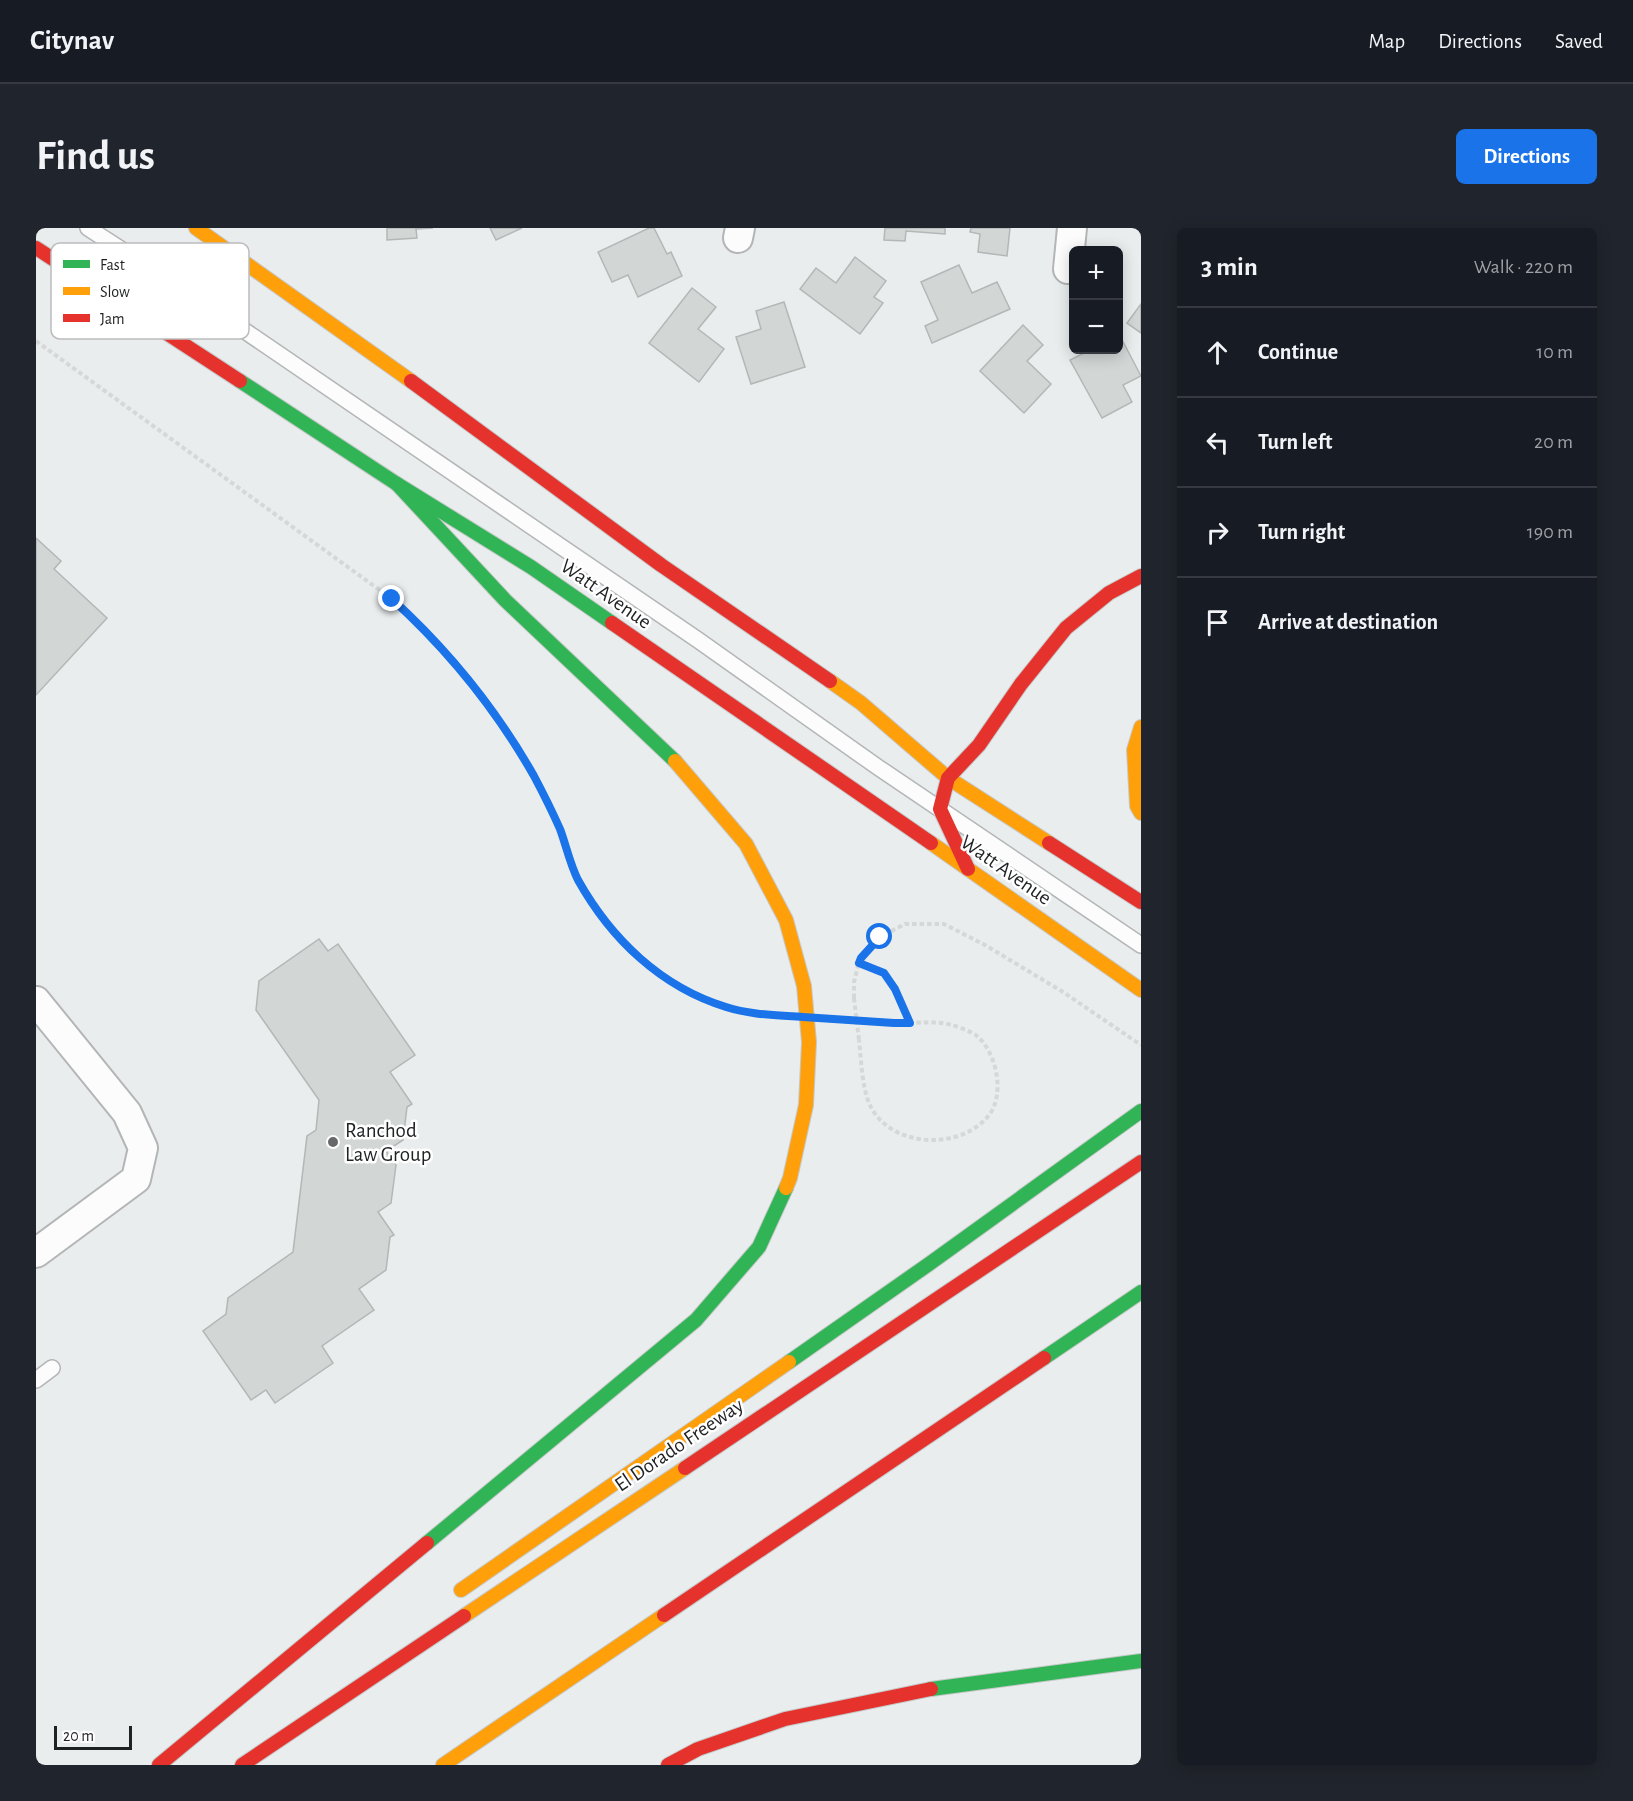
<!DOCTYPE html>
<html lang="en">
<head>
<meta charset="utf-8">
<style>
  :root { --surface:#171b24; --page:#20242c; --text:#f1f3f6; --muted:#9ea1a6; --line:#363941; --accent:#1a73e8 }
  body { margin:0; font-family:"Alegreya Sans",sans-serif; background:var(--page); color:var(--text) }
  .controls { position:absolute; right:18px; top:18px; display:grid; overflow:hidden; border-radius:9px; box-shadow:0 3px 15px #0003 }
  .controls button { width:54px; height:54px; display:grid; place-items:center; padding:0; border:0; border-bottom:2px solid var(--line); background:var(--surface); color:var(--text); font:30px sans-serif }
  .scale { position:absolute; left:18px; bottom:15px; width:78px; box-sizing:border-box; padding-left:6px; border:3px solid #1f2122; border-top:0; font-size:16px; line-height:21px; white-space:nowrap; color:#1f2122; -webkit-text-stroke:4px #fff; paint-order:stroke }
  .stop { position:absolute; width:18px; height:18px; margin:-14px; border:4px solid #1a73e8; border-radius:50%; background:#fff }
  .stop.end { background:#1a73e8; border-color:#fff; box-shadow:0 2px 6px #0008 }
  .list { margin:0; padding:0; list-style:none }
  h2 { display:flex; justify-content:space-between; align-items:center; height:78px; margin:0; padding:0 24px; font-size:26px }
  h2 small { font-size:20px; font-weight:400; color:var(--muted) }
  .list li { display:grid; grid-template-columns:39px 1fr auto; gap:18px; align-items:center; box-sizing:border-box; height:90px; padding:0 24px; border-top:2px solid var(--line) }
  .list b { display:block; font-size:22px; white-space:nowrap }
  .list em { font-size:20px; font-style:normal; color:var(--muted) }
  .icon { flex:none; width:33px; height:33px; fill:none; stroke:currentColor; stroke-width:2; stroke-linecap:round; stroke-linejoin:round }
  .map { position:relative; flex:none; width:1105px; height:1537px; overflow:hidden; border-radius:9px }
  header { display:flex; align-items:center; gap:36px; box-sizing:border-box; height:84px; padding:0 30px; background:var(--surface); border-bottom:2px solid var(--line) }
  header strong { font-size:28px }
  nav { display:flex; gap:33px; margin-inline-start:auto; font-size:21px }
  .intro { display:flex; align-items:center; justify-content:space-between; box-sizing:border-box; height:144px; padding:0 36px }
  h1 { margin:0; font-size:42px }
  .button { padding:15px 27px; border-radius:9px; background:var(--accent); color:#fff; font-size:21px; font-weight:700 }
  main { display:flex; gap:36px; padding:0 36px }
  aside { flex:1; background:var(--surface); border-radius:9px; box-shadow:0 3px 15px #0003 }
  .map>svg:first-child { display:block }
  .building { fill:#d2d6d5; stroke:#b3b7b6; stroke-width:1.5 }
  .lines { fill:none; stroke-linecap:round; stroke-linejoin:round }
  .lane-casing { stroke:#b3b5b6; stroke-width:18 }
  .street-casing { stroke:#b3b5b6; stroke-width:32 }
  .fast-casing { stroke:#c6c8c8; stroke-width:16 }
  .slow-casing { stroke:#c6c8c8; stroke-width:16 }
  .jam-casing { stroke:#c6c8c8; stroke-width:16 }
  .path { stroke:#d6d7d7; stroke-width:4; stroke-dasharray:4.5 3; stroke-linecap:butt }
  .lane { stroke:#fcfcfc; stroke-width:15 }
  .street { stroke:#fcfcfc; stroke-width:28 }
  .fast { stroke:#30b455; stroke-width:14 }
  .slow { stroke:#ff9f0a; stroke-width:14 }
  .jam { stroke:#e5322d; stroke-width:14 }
  .slow-bridge-casing { stroke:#c6c8c8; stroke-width:16; stroke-linecap:butt }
  .path-bridge { stroke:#d6d7d7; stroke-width:4; stroke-dasharray:4.5 3; stroke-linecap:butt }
  .slow-bridge { stroke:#ff9f0a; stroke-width:14 }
  .route { stroke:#1a73e8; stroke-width:8 }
  .poi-dot { fill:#666869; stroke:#fff; stroke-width:2 }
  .labels { text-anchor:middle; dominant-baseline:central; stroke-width:5; stroke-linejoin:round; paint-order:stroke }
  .street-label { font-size:21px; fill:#1f2122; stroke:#fff }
  .poi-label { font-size:21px; fill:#1f2122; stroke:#fff; text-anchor:start }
  .key { fill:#fff; stroke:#bcbcbd; stroke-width:1.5 }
  .key-label { font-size:16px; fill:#1f2122 }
</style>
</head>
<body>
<header>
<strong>Citynav</strong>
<nav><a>Map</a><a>Directions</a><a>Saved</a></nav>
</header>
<div class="intro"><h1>Find us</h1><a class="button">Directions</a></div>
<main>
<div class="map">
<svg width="1105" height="1537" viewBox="0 0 1105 1537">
  <rect width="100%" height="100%" fill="#e9eded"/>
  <g class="building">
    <polygon points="351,0 397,0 380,1 381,10 351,12"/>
    <polygon points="454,0 486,0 460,12"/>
    <polygon points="613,0 618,0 631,26 635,24 646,48 602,69 592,47 576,54 562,24"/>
    <polygon points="849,0 909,0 909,6 870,3 869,13 848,12"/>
    <polygon points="935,0 974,0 971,28 942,24 944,6 934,4"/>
    <polygon points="819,29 850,53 838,69 847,75 824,106 764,61 780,40 800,55"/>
    <polygon points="923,37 936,65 961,54 974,81 896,115 889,98 902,92 885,54"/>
    <polygon points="656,60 680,79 662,101 688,121 663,154 613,115"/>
    <polygon points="748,74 769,139 715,156 700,109 725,101 720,83"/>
    <polygon points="1105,76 1105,105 1091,95"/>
    <polygon points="987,97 1007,117 991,133 1015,156 988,185 944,143"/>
    <polygon points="1083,106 1105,148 1087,157 1096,174 1066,190 1034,132 1054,122 1082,122"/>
    <polygon points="0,310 25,333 18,341 71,390 0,467"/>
    <polygon points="283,711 292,723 302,716 379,827 354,844 376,876 371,879 367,912 350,923 360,937 355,975 342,984 358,1007 354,1009 350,1042 323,1061 338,1082 286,1118 297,1135 239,1175 230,1162 215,1172 167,1103 190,1086 192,1070 257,1024 271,908 280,902 283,872 220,782 223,753"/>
  </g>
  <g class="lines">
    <g class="lane-casing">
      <g id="lane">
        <polyline points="52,0 165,73 662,412 843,540 1105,717"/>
        <polyline points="0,1152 16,1140"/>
      </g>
    </g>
    <g class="street-casing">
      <g id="street">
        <polyline points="702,10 704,0"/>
        <polyline points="1032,41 1036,0"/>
        <polyline points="0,773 91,885 107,920 100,951 0,1025"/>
      </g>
    </g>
    <g class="fast-casing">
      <g id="fast">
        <polyline points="204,153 361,256 495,339 576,395"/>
        <polyline points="361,256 469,372 639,533"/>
        <polyline points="1008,1130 1105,1064"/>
        <polyline points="753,1134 893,1036 1105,883"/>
        <polyline points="391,1315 660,1092 723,1019 750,960"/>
        <polyline points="895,1461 1105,1433"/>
      </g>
    </g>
    <g class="slow-casing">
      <g id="slow">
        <polyline points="160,0 375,153"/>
        <polyline points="794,453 825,475 912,550 1013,615"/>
        <polyline points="1105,499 1098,522 1101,578 1105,585"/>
        <polyline points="639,533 710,616 750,692 768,758"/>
        <polyline points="895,615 1105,762"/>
        <polyline points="750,960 754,950 770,877 773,814"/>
        <polyline points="425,1362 753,1134"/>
        <polyline points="428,1388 649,1240"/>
        <polyline points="407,1537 628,1387"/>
      </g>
    </g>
    <g class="jam-casing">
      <g id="jam">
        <polyline points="0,20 204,153"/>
        <polyline points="375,153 625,337 794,453"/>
        <polyline points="576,395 895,615"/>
        <polyline points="1013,615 1105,674"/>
        <polyline points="932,641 904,581 912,550 943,517 985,456 1030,400 1073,365 1105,348"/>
        <polyline points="649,1240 1105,934"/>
        <polyline points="628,1387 1008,1130"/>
        <polyline points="123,1537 391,1315"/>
        <polyline points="206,1537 428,1388"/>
        <polyline points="632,1537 662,1521 749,1491 895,1461"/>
      </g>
    </g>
    <g class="path">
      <polyline points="0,113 356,371 389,402 430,447 471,502 498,549 523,600 542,651 587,715 610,736 640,757 688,778 711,785 743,787"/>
      <polyline points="823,735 848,745 859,761 874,795"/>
      <polyline points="818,770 818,754 824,730 844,709 869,696 908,696 949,717 1027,764 1105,817"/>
      <path d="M798,791C818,792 837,795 857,795C876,796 897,792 916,797C923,799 936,804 941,808C961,825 969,867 953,887C924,924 852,920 833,875C826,858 825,830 823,812"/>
    </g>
    <use href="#lane" class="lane"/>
    <use href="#street" class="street"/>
    <use href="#fast" class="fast"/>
    <use href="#slow" class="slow"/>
    <use href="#jam" class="jam"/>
    <g class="slow-bridge-casing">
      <polyline id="slow-bridge" points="768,758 773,814"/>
    </g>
    <polyline class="path-bridge" points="818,770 823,812"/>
    <use href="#slow-bridge" class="slow-bridge"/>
  </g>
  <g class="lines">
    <path class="route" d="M356,371C413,423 460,481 498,548C507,565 516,583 524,601C530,617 534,636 542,652C575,711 625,759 690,779C715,787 741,787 767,789C797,791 827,793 858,795H874L859,761L848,745L823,735L825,730L844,709"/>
  </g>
  <circle class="poi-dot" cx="297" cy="914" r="6"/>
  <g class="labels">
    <g class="street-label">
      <text transform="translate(570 366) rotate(35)">Watt Avenue</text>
      <text transform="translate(970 642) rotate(35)">Watt Avenue</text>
      <text transform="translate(643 1217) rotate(-34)">El Dorado Freeway</text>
    </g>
    <g class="poi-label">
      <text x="309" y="902">Ranchod<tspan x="309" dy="24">Law Group</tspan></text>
    </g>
  </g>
  <rect x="15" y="15" width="198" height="96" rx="9" class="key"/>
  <rect x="27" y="32" width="27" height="8" fill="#30b455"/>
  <rect x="27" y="59" width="27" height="8" fill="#ff9f0a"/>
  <rect x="27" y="86" width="27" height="8" fill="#e5322d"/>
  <g class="key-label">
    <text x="64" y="42">Fast</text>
    <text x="64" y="69">Slow</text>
    <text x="64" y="96">Jam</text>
  </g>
</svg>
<div class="controls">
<button>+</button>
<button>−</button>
</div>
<div class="scale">20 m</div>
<div class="stop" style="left:844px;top:709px"></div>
<div class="stop end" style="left:356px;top:371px"></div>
</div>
<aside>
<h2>3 min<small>Walk · 220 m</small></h2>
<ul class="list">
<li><svg class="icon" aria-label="ahead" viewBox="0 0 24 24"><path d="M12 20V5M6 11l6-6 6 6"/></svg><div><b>Continue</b></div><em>10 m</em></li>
<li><svg class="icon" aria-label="left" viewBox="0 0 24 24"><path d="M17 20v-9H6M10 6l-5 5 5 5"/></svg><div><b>Turn left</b></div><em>20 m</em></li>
<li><svg class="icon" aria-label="right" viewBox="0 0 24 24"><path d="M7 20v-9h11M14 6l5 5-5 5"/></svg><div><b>Turn right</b></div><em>190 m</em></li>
<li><svg class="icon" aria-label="arrive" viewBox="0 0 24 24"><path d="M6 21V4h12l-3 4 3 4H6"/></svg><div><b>Arrive at destination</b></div></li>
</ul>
</aside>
</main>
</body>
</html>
